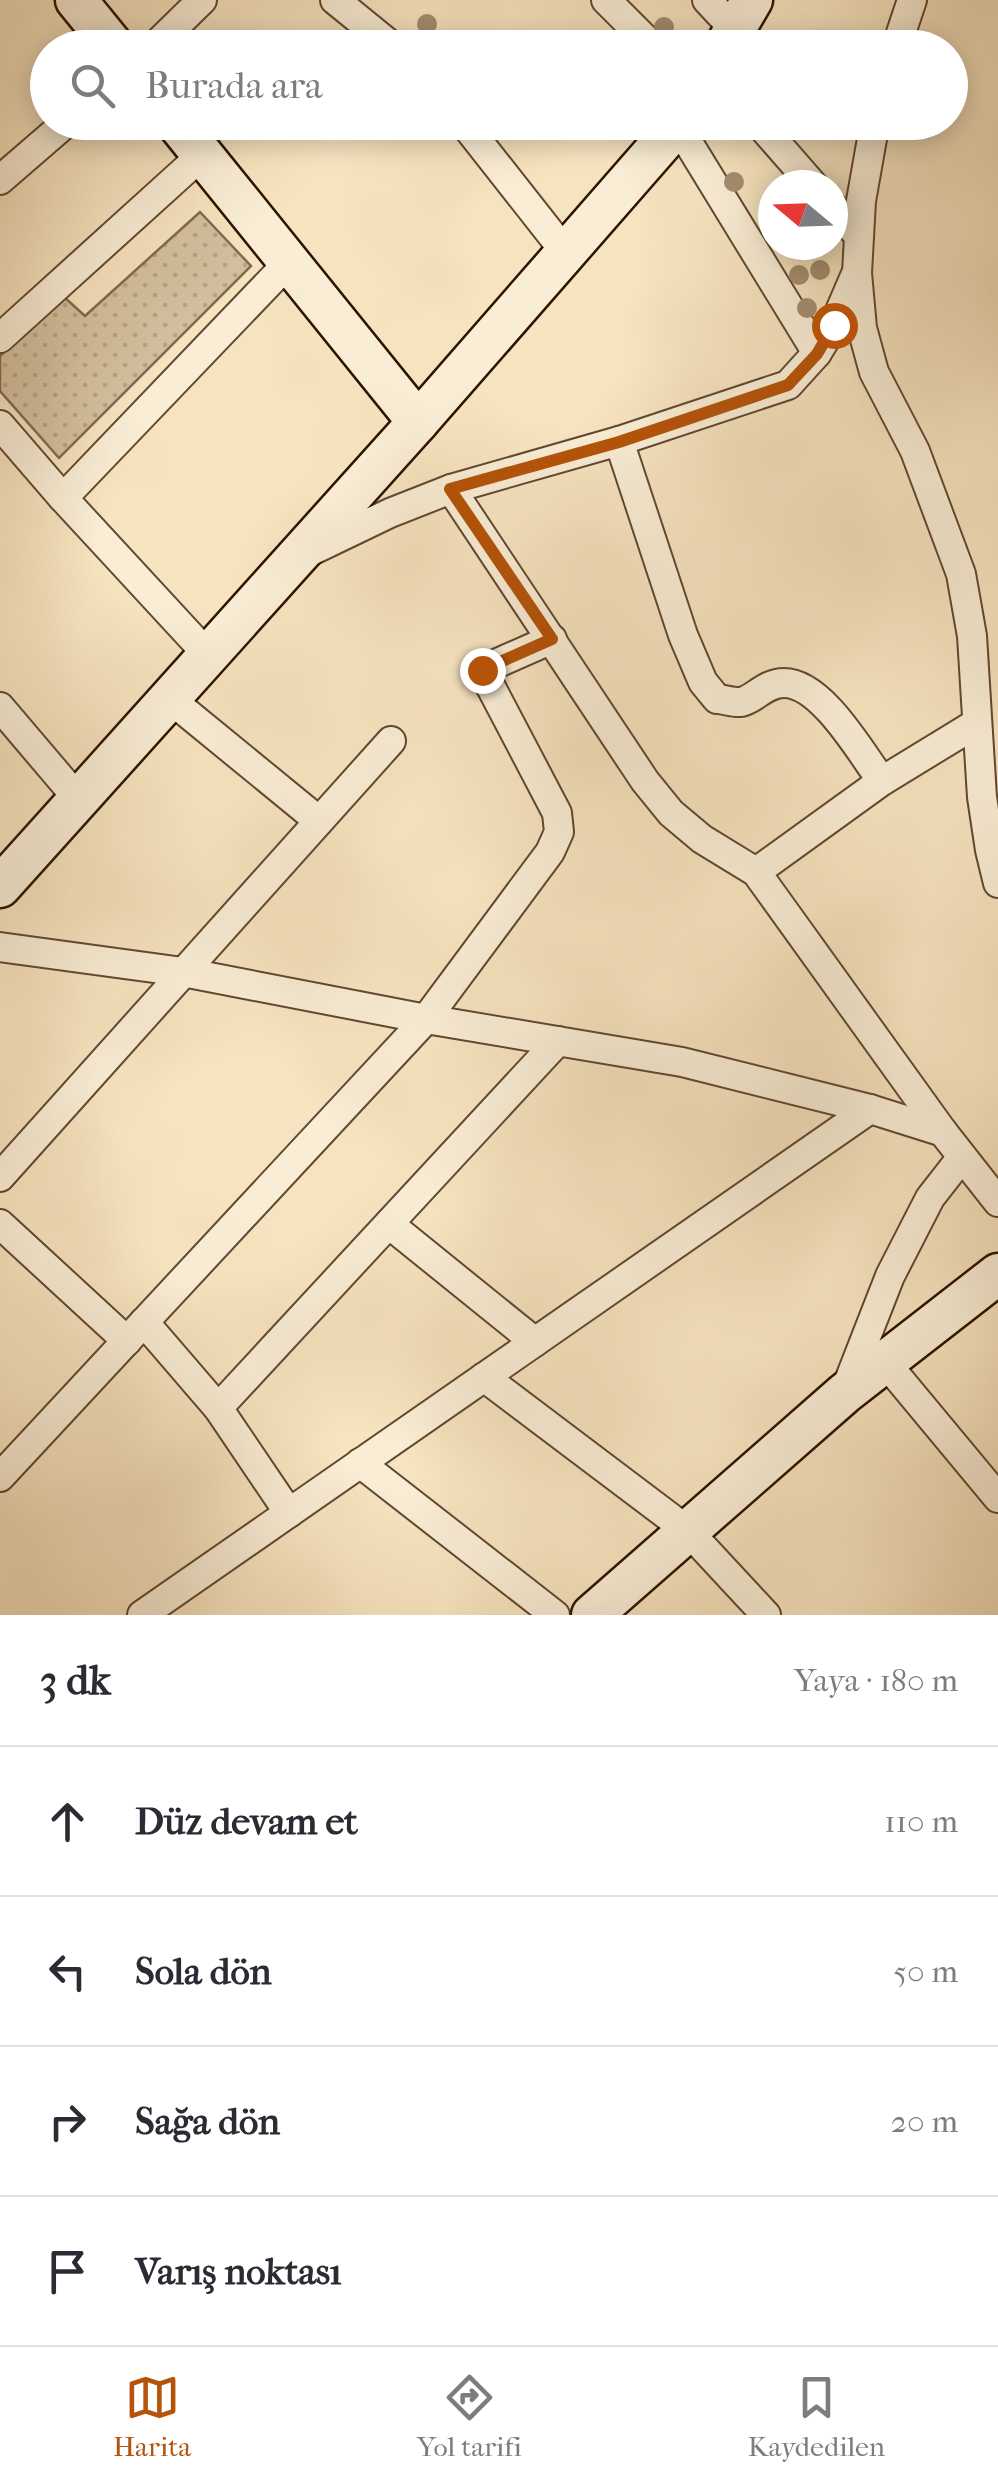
<!DOCTYPE html>
<html lang="tr">
<head>
<meta charset="utf-8">
<style>
  :root { --surface:#fff; --page:#f7f7f7; --text:#2b2b33; --muted:#7c7c81; --line:#e1e1e2; --accent:#b45309 }
  body { margin:0; font-family:"IM FELL French Canon",serif; background:var(--page); color:var(--text) }
  .compass { position:absolute; left:758px; top:170px; width:90px; height:90px; border-radius:50%; background:var(--surface); box-shadow:0 5px 25px #0003; rotate:289deg }
  .stop { position:absolute; width:30px; height:30px; margin:-22px; border:8px solid #b45309; border-radius:50%; background:#fff }
  .stop.end { background:#b45309; border-color:#fff; box-shadow:0 2px 10px #0008 }
  .list { margin:0; padding:0; list-style:none }
  h2 { display:flex; justify-content:space-between; align-items:center; height:130px; margin:0; padding:0 40px; font-size:42px }
  h2 small { font-size:32px; font-weight:400; color:var(--muted) }
  .list li { display:grid; grid-template-columns:65px 1fr auto; gap:30px; align-items:center; box-sizing:border-box; height:150px; padding:0 40px; border-top:2px solid var(--line) }
  .list b { display:block; font-size:38px; white-space:nowrap }
  .list em { font-size:32px; font-style:normal; color:var(--muted) }
  .icon { flex:none; width:55px; height:55px; fill:none; stroke:currentColor; stroke-width:2; stroke-linecap:round; stroke-linejoin:round }
  .map { position:relative; flex:none; width:998px; height:1615px; overflow:hidden }
  .search { position:absolute; background:var(--surface); box-shadow:0 5px 25px #0003; left:30px; right:30px; top:30px; height:110px; display:flex; align-items:center; gap:25px; box-sizing:border-box; padding:0 35px; border-radius:55px; color:var(--muted); font-size:38px }
  .sheet { height:730px; background:var(--surface) }
  nav { display:flex; justify-content:space-around; align-items:center; box-sizing:border-box; height:140px; border-top:2px solid var(--line); background:var(--surface); font-size:28px; color:var(--muted) }
  nav a { display:grid; justify-items:center; gap:5px }
  nav .on { color:var(--accent) }
  .map>svg:first-child { display:block }
  .park { fill:url(#park-dots); stroke:#826a50; stroke-width:2.5 }
  .lines { fill:none; stroke-linecap:round; stroke-linejoin:round }
  .street-casing { stroke:#614730; stroke-width:32 }
  .secondary-casing { stroke:#2f1300; stroke-width:45 }
  .street { stroke:#f9edd5; stroke-width:28 }
  .secondary { stroke:#f9edd5; stroke-width:40 }
  .tree { fill:#a48d70 }
  .route { stroke:#b45309; stroke-width:12 }
</style>
</head>
<body>
<div class="map">
<svg width="998" height="1615" viewBox="0 0 998 1615">
  <defs>
    <pattern id="park-dots" width="8" height="8" patternUnits="userSpaceOnUse" patternTransform="scale(2.5)"><rect width="8" height="8" fill="#d4c09f"/><path d="M2 2h.1M6 6h.1" fill="none" stroke="#b6a487" stroke-width="1.8" stroke-linecap="round"/></pattern>
  </defs>
  <rect width="100%" height="100%" fill="#f6e3bf"/>
  <filter id="stains"><feTurbulence type="fractalNoise" baseFrequency=".002" numOctaves="4"/><feColorMatrix values="0 0 0 0 .2 0 0 0 0 .09 0 0 0 0 .02 0 0 0 .5 -.17"/></filter>
  <radialGradient id="worn" r=".72"><stop offset=".6" stop-color="#630" stop-opacity="0"/><stop offset="1" stop-color="#630" stop-opacity=".3"/></radialGradient>
  <polygon class="park" points="200,212 251,266 59,458 0,391 0,356 63,296 85,316"/>
  <g class="lines">
    <g class="street-casing">
      <g id="street">
        <polyline points="335,0 394,48"/>
        <polyline points="606,0 654,48"/>
        <polyline points="707,0 735,30"/>
        <polyline points="153,48 202,0"/>
        <polyline points="896,48 912,0"/>
        <polyline points="463,122 566,253"/>
        <polyline points="758,122 813,185"/>
        <polyline points="875,122 861,201 857,273 862,328 874,372 915,451 961,574 972,636 982,797 990,850 998,883"/>
        <polyline points="678,126 817,353"/>
        <polyline points="0,180 67,122"/>
        <polyline points="833,207 859,236"/>
        <polyline points="0,338 202,155"/>
        <polyline points="0,425 63,498 208,655"/>
        <path d="M619,441L683,635L703,682L717,699C723,699 734,703 741,702C755,699 765,683 784,683C822,683 861,753 882,781"/>
        <polyline points="451,489 645,781 671,813 702,839 756,872 943,1132 998,1202"/>
        <polyline points="63,498 289,262"/>
        <polyline points="309,552 390,513 451,489 619,441 788,385 817,353 834,325 855,276"/>
        <polyline points="170,699 319,821"/>
        <polyline points="0,707 79,800"/>
        <polyline points="756,872 882,781 977,723"/>
        <polyline points="0,947 183,972 426,1019 682,1062 870,1109 943,1132"/>
        <polyline points="0,1177 391,741"/>
        <polyline points="0,1224 127,1341"/>
        <polyline points="389,1224 535,1342"/>
        <polyline points="144,1322 218,1408 289,1513"/>
        <polyline points="885,1362 998,1498"/>
        <polyline points="484,1377 688,1531 766,1615"/>
        <polyline points="845,1391 890,1276 930,1198 962,1157"/>
        <polyline points="218,1408 558,1041"/>
        <polyline points="360,1463 555,1615"/>
        <polyline points="0,1477 426,1019 550,852 559,832 557,813 482,670 552,639"/>
        <polyline points="142,1615 870,1109"/>
      </g>
    </g>
    <g class="secondary-casing">
      <g id="secondary">
        <polyline points="76,0 115,48"/>
        <polyline points="724,48 752,0"/>
        <polyline points="176,122 418,422"/>
        <polyline points="0,887 418,422 680,122"/>
        <polyline points="592,1615 845,1393 998,1274"/>
      </g>
    </g>
    <use href="#street" class="street"/>
    <use href="#secondary" class="secondary"/>
  </g>
  <g class="tree">
    <circle cx="427" cy="24" r="10"/>
    <circle cx="664" cy="27" r="10"/>
    <circle cx="734" cy="182" r="10"/>
    <circle cx="820" cy="270" r="10"/>
    <circle cx="799" cy="275" r="10"/>
    <circle cx="807" cy="308" r="10"/>
  </g>
  <g class="lines">
    <polyline class="route" points="482,670 552,639 450,489 619,442 788,385 817,354 834,325"/>
  </g>
  <rect width="100%" height="100%" filter="url(#stains)"/>
  <rect width="100%" height="100%" fill="url(#worn)"/>
</svg>
<svg class="compass" viewBox="-18 -18 36 36"><path d="M0-13l5 13h-10z" fill="#e53935"/><path d="M0 13l5-13h-10z" fill="#7c7c81"/></svg>
<div class="stop" style="left:834px;top:325px"></div>
<div class="stop end" style="left:482px;top:670px"></div>
<div class="search"><svg class="icon" aria-label="search" viewBox="0 0 24 24"><circle cx="10" cy="10" r="6"/><path d="M15 15l6 6"/></svg>Burada ara</div>
</div>
<section class="sheet">
<h2>3 dk<small>Yaya · 180 m</small></h2>
<ul class="list">
<li><svg class="icon" aria-label="ahead" viewBox="0 0 24 24"><path d="M12 20V5M6 11l6-6 6 6"/></svg><div><b>Düz devam et</b></div><em>110 m</em></li>
<li><svg class="icon" aria-label="left" viewBox="0 0 24 24"><path d="M17 20v-9H6M10 6l-5 5 5 5"/></svg><div><b>Sola dön</b></div><em>50 m</em></li>
<li><svg class="icon" aria-label="right" viewBox="0 0 24 24"><path d="M7 20v-9h11M14 6l5 5-5 5"/></svg><div><b>Sağa dön</b></div><em>20 m</em></li>
<li><svg class="icon" aria-label="arrive" viewBox="0 0 24 24"><path d="M6 21V4h12l-3 4 3 4H6"/></svg><div><b>Varış noktası</b></div></li>
</ul>
</section>
<nav>
<a class="on"><svg class="icon" aria-label="map" viewBox="0 0 24 24"><path d="M3 6l6-2 6 2 6-2v14l-6 2-6-2-6 2zM9 4v14M15 6v14"/></svg>Harita</a>
<a><svg class="icon" aria-label="directions" viewBox="0 0 24 24"><path d="M12 3l9 9-9 9-9-9zM9 14v-3h6M13 9l2 2-2 2"/></svg>Yol tarifi</a>
<a><svg class="icon" aria-label="saved" viewBox="0 0 24 24"><path d="M7 4h10v16l-5-4-5 4z"/></svg>Kaydedilen</a>
</nav>
</body>
</html>
